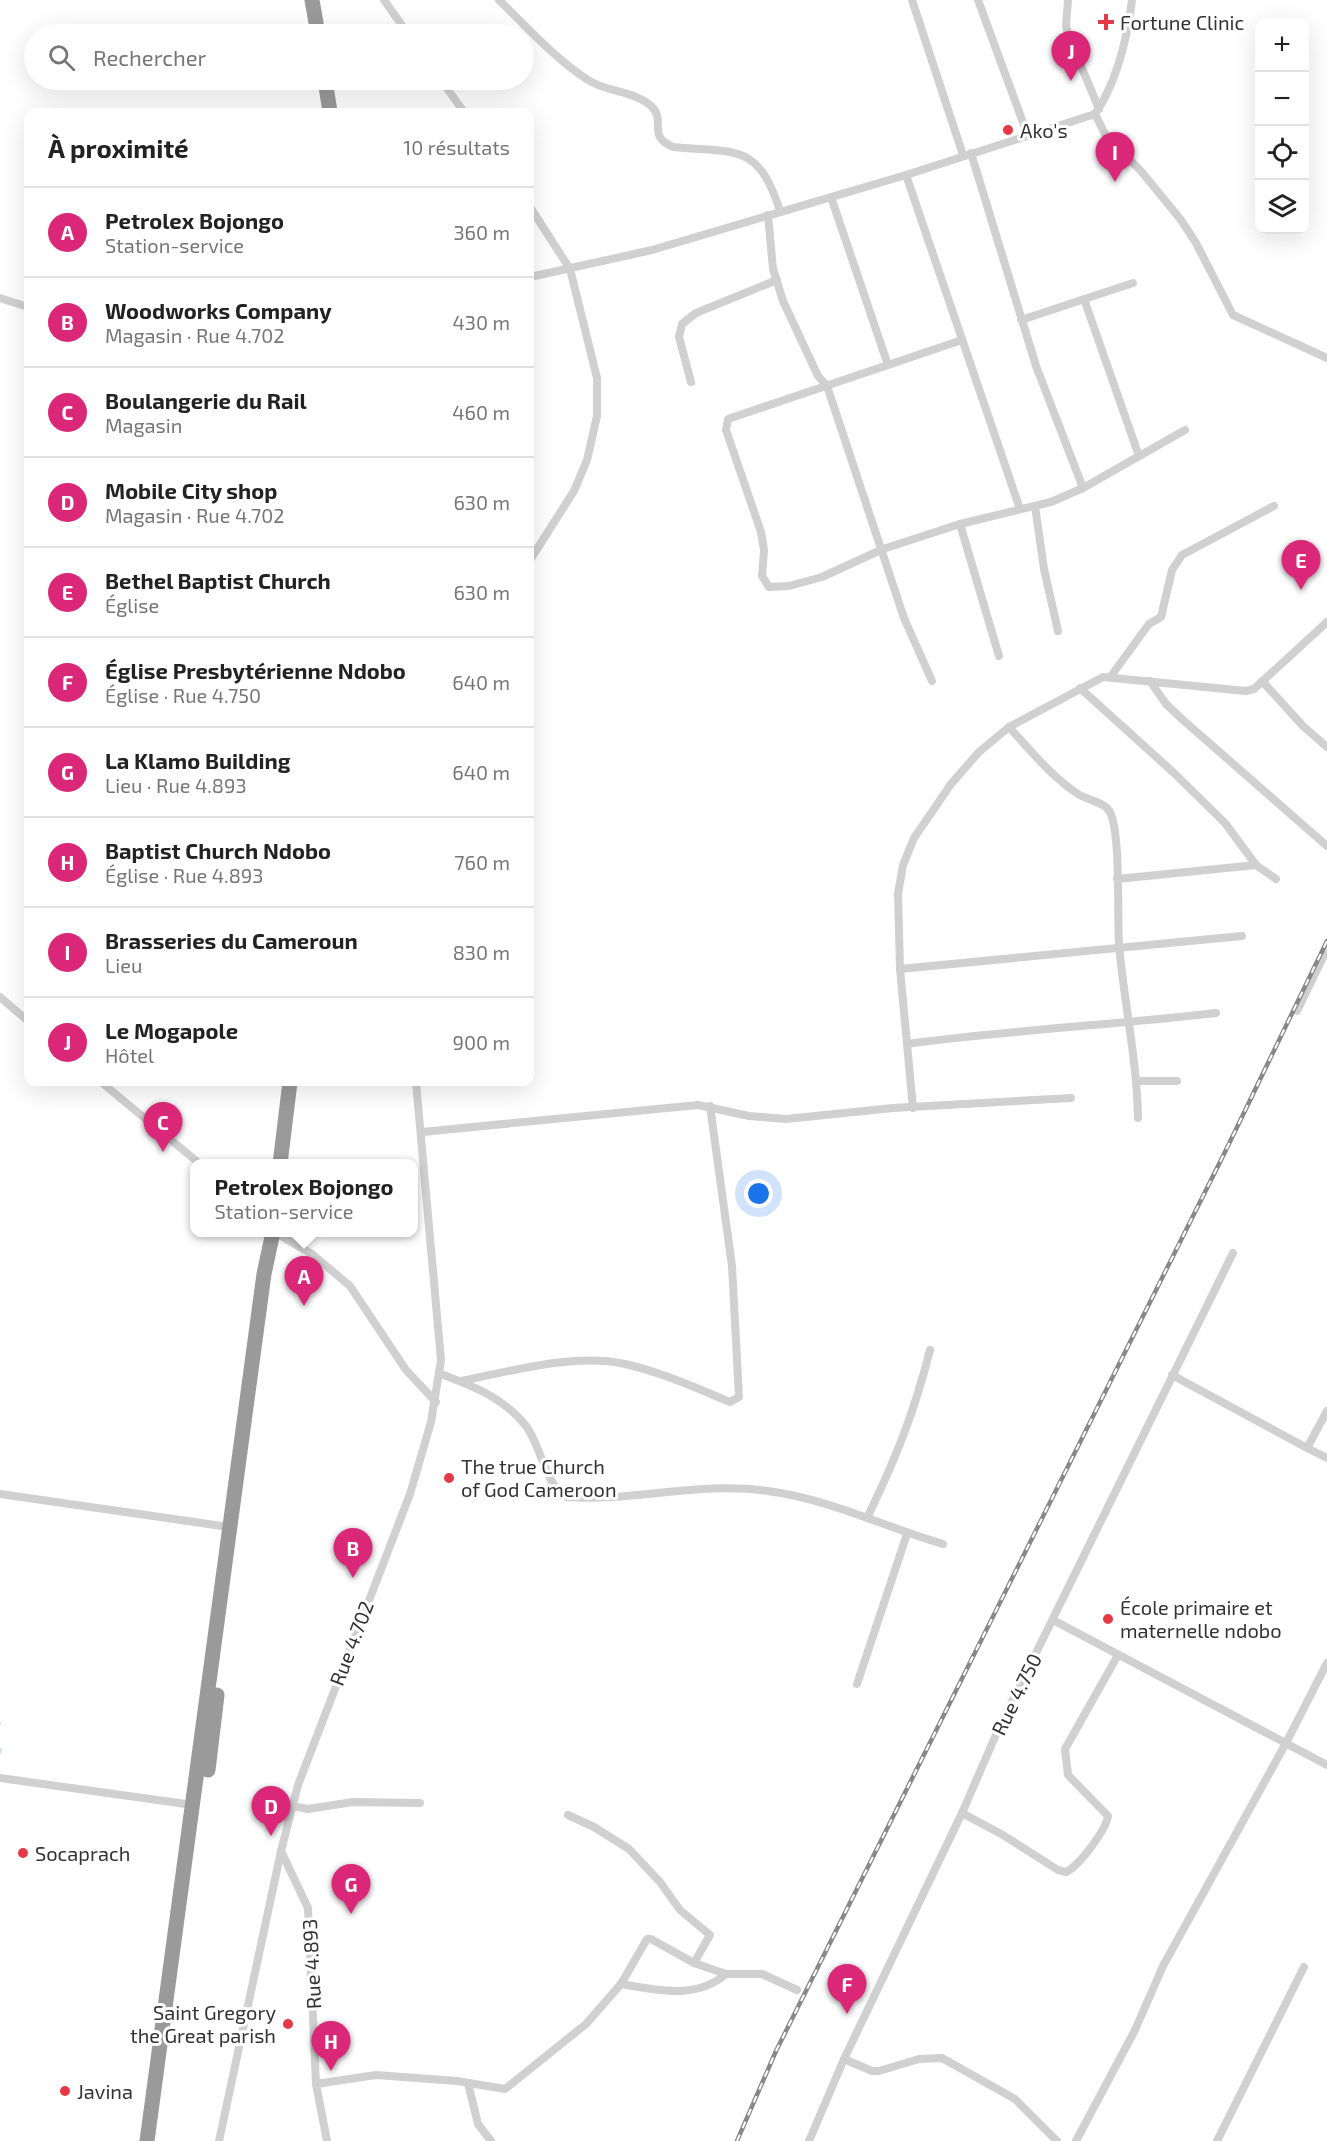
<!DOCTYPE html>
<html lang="fr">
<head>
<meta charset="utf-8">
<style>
  :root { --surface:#fff; --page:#f6f6f6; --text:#222; --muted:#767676; --line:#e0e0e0; --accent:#db2777 }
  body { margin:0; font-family:"Exo 2",sans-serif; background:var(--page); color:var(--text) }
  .controls { position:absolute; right:18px; top:18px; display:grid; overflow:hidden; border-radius:12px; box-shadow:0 6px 24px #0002 }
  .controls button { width:54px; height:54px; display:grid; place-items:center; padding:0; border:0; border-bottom:2px solid var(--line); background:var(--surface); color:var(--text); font:30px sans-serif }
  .you { position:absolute; left:759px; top:1194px; width:21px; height:21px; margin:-15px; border:4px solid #fff; border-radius:50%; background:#1a73e8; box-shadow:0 0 0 9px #1a73e833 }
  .badge { display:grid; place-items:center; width:39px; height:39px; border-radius:50%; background:var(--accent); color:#fff; font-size:20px; font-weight:700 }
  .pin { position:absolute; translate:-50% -50px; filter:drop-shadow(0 2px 3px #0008) }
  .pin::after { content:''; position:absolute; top:32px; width:21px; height:18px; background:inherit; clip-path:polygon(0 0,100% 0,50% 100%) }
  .popup { position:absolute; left:190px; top:1159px; width:228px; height:78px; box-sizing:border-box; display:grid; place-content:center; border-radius:12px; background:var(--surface); filter:drop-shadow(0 2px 4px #0005); font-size:20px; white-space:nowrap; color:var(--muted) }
  .popup b { font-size:22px; color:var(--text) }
  .popup::after { content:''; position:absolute; left:50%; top:100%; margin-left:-12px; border:12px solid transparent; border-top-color:var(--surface) }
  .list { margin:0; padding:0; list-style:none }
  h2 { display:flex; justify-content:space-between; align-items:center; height:78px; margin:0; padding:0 24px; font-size:26px }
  h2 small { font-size:20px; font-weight:400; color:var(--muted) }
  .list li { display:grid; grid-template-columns:39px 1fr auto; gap:18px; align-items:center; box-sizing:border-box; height:90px; padding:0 24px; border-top:2px solid var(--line) }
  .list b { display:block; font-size:22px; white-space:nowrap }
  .list p { margin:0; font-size:20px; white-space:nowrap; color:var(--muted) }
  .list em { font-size:20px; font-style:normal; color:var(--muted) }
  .icon { flex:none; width:33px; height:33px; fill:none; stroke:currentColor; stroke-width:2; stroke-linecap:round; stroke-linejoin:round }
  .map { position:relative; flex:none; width:1327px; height:2141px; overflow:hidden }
  .search { position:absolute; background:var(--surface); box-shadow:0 6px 24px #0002; left:24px; top:24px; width:510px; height:66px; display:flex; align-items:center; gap:15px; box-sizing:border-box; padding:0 21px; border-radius:33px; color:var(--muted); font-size:22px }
  .panel { position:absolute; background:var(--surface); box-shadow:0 6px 24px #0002; left:24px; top:108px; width:510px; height:978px; border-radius:12px }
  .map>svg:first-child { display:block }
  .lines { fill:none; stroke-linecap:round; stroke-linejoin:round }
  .stream { stroke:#cfe2ee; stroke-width:2 }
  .street { stroke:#d0d0d0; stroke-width:8 }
  .highway { stroke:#9a9a9a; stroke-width:15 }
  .rail-casing { stroke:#888; stroke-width:4.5 }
  .rail { stroke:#fff; stroke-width:2; stroke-dasharray:7; stroke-linecap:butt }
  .poi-dot { fill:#e63946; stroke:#fff; stroke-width:2 }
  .labels { text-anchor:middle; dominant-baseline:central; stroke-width:6; stroke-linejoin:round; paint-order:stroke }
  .poi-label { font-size:20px; fill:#333; stroke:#fff; text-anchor:start }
  .street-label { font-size:20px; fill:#333; stroke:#fff }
</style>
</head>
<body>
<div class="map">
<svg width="1327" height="2141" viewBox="0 0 1327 2141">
  <rect width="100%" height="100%" fill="#fff"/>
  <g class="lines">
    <g class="stream">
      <polyline points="0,1724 0,1723"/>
      <polyline points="0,1753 1,1749"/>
    </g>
    <g class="street">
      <polyline points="384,0 408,34"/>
      <path d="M499,0C527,27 555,59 588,80C606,92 635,91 651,106C667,120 646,136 673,147C736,153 758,142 780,211"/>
      <polyline points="912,0 963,155"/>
      <polyline points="978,0 1028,136"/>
      <polyline points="1068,0 1066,26 1069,37 1099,109"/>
      <polyline points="441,80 464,112"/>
      <polyline points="1095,114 1106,136 1141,171 1181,220 1196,243 1233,315 1327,358"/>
      <polyline points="971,153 1036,366 1083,488"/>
      <polyline points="906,175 1020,509"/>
      <polyline points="831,197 888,365"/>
      <polyline points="530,207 570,269 597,378 597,416 587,460 574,491 530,560"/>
      <polyline points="768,215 773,269 783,301 818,376 827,386 904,618 932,681"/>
      <path d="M530,277L652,250L906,175L1095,114C1117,82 1127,39 1132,0"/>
      <polyline points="0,298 28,307"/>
      <polyline points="1084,299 1139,456"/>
      <polyline points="1021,320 1133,283"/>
      <polyline points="962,340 728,419 726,430 761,532 764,550 762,576 769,587 789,586 822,577 883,549 960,524 1051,502 1083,488 1185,430"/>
      <polyline points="691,382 679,337 682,324 696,313 777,280"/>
      <polyline points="1035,506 1044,569 1058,631"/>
      <polyline points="960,524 999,656"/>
      <polyline points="1111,676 1149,624 1161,617 1172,570 1182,555 1274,506"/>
      <polyline points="1150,681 1166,704 1183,720 1327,846"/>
      <polyline points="1262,681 1303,726 1327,747"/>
      <polyline points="1080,688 1174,773 1225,823 1256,865"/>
      <path d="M1009,727C1030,750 1052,777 1078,794C1087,800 1105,802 1110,812C1121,834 1117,916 1119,945C1124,1002 1137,1060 1138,1118"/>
      <polyline points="1117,879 1256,865 1276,879"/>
      <polyline points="900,969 1242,936"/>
      <polyline points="0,997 28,1021"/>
      <polyline points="1297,1011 1327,949"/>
      <path d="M907,1044C1010,1030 1113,1025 1216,1013"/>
      <polyline points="1136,1081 1177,1081"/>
      <polyline points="101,1082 200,1164"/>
      <polyline points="913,1108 900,969 898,894 903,865 914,838 951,784 979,752 1009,727 1103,677 1246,691 1254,689 1327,622"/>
      <polyline points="422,1132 698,1105 749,1116 786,1119 893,1108 1071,1098"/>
      <polyline points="274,1232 312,1254 350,1286 406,1370 436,1402"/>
      <path d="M441,1374C473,1386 504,1398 526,1426C540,1444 547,1488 566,1497C633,1502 701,1481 768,1491C829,1499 885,1527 943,1544"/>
      <polyline points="1172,1375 1307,1448"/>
      <path d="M461,1381C513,1371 572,1353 625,1364C661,1372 696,1388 730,1402L739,1397L732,1266L710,1106"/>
      <polyline points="1327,1411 1307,1448 1327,1458"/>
      <polyline points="0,1494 229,1527"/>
      <path d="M868,1516C896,1458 914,1413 930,1350"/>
      <polyline points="1053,1620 1327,1765"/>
      <polyline points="857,1684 907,1534"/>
      <polyline points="0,1778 193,1805"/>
      <polyline points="292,1806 308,1809 353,1802 420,1803"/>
      <path d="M962,1813L1003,1835L1058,1870L1066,1872C1079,1866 1106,1830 1108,1816L1068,1775L1065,1749L1118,1655"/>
      <polyline points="568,1815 594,1827 629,1849 660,1882 680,1910 710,1935 694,1963"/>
      <polyline points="281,1851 308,1908 316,2084 327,2141"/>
      <path d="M621,1984C657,1990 696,2000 726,1974"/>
      <polyline points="844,2059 872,2071 879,2071 919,2059 942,2058 1015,2099 1057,2141"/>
      <polyline points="468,2083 478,2124 491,2141"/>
      <polyline points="316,2084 376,2075 457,2081 505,2089 586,2024 621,1984 647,1939 651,1939 694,1963 726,1974 762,1974 797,1990"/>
      <polyline points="219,2141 281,1851 298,1785 410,1494 431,1422 441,1360 416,1082"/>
      <polyline points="809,2141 844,2059 962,1813 998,1730 1233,1253"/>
      <polyline points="1076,2141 1135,2030 1163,1966 1286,1743 1327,1663"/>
      <polyline points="1217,2141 1304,1967"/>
    </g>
    <g class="highway">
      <polyline points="312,0 318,34"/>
      <polyline points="325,80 330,112"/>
      <polyline points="280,1164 290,1082"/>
      <polyline points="208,1770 217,1695"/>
      <polyline points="147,2141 264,1274 273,1232"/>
    </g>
    <g class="rail-casing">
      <polyline id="rail" points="737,2141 776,2051 1225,1152 1327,941"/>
    </g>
    <use href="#rail" class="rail"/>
  </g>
  <g class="poi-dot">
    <path d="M1103 13h6v6h6v6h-6v6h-6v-6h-6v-6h6z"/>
    <circle cx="1008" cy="130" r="6"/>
    <circle cx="449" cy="1478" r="6"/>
    <circle cx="1108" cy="1619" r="6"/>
    <circle cx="23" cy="1853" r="6"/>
    <circle cx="288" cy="2024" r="6"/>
    <circle cx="65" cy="2091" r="6"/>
  </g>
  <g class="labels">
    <g class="poi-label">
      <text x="1120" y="22">Fortune Clinic</text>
      <text x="1020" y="130">Ako's</text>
      <text x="461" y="1466">The true Church<tspan x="461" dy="23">of God Cameroon</tspan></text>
      <text x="1120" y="1607">École primaire et<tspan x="1120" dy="23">maternelle ndobo</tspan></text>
      <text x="35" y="1853">Socaprach</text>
      <text x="276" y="2012" text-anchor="end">Saint Gregory<tspan x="276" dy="23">the Great parish</tspan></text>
      <text x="77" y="2091">Javina</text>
    </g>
    <g class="street-label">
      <text transform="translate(351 1643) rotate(-69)">Rue 4.702</text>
      <text transform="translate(1016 1694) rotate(-64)">Rue 4.750</text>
      <text transform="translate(311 1964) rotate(-93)">Rue 4.893</text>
    </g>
  </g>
</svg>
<div class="controls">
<button>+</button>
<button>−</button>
<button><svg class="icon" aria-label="locate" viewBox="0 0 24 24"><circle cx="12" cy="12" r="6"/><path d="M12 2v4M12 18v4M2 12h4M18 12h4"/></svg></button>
<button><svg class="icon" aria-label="layers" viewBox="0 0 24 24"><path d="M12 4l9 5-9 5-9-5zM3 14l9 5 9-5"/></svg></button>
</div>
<div class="you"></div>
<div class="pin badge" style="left:304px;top:1306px">A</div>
<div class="popup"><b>Petrolex Bojongo</b>Station-service</div>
<div class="pin badge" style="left:353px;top:1578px">B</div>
<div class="pin badge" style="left:163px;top:1152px">C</div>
<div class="pin badge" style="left:271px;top:1836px">D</div>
<div class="pin badge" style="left:1301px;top:590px">E</div>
<div class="pin badge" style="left:847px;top:2014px">F</div>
<div class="pin badge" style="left:351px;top:1914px">G</div>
<div class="pin badge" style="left:331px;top:2071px">H</div>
<div class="pin badge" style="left:1115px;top:182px">I</div>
<div class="pin badge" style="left:1071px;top:81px">J</div>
<div class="search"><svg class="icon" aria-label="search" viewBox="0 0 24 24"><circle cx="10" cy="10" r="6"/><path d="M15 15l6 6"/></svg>Rechercher</div>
<section class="panel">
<h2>À proximité<small>10 résultats</small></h2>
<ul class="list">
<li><span class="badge">A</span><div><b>Petrolex Bojongo</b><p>Station-service</p></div><em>360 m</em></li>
<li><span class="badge">B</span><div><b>Woodworks Company</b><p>Magasin · Rue 4.702</p></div><em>430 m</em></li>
<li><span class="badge">C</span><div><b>Boulangerie du Rail</b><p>Magasin</p></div><em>460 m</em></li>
<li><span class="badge">D</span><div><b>Mobile City shop</b><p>Magasin · Rue 4.702</p></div><em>630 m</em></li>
<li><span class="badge">E</span><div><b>Bethel Baptist Church</b><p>Église</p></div><em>630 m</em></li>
<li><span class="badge">F</span><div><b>Église Presbytérienne Ndobo</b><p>Église · Rue 4.750</p></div><em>640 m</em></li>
<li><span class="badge">G</span><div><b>La Klamo Building</b><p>Lieu · Rue 4.893</p></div><em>640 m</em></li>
<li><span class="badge">H</span><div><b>Baptist Church Ndobo</b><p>Église · Rue 4.893</p></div><em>760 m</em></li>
<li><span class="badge">I</span><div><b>Brasseries du Cameroun</b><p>Lieu</p></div><em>830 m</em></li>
<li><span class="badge">J</span><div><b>Le Mogapole</b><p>Hôtel</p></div><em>900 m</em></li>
</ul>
</section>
</div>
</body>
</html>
